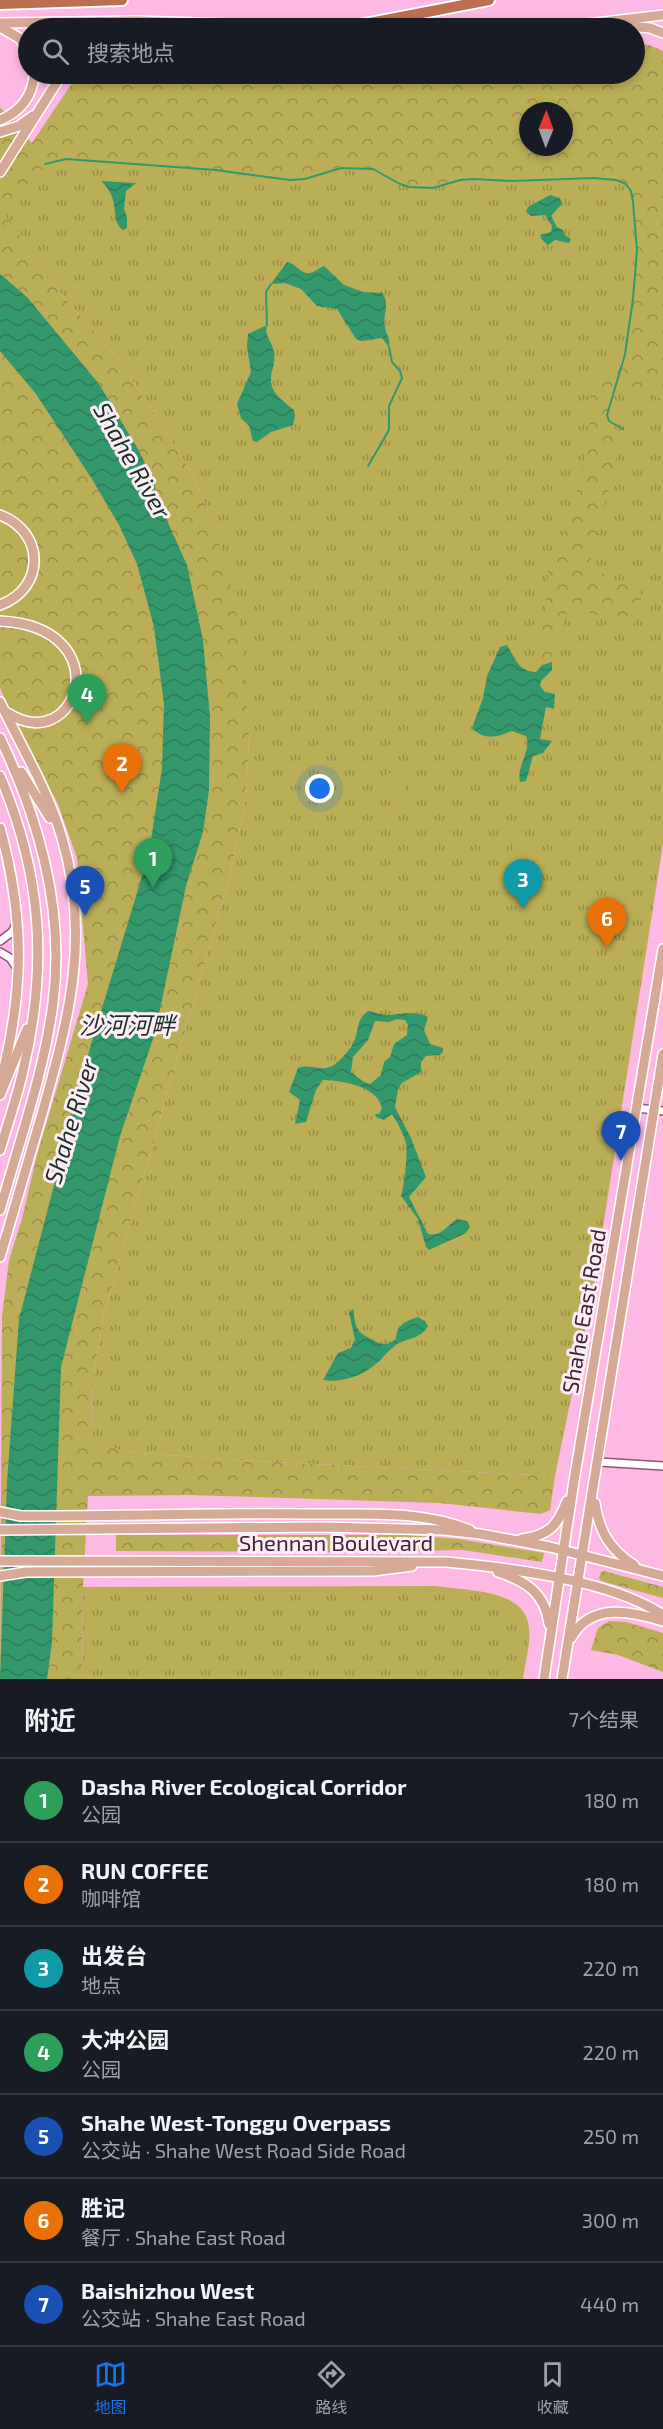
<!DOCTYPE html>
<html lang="zh">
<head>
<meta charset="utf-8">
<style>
  :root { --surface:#171b24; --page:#20242c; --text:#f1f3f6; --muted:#9ea1a6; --line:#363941; --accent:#1a73e8 }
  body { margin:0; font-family:"Exo 2","Noto Sans SC",sans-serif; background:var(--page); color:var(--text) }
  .compass { position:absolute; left:519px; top:102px; width:54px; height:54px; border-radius:50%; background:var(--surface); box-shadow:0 3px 9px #0003; rotate:1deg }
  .you { position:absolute; left:320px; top:789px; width:21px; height:21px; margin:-15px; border:4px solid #fff; border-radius:50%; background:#1a73e8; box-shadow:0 0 0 9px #1a73e833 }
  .badge { display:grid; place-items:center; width:39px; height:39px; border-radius:50%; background:var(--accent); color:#fff; font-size:20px; font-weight:700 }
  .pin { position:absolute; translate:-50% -50px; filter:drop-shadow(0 2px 3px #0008) }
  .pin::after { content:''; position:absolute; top:32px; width:21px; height:18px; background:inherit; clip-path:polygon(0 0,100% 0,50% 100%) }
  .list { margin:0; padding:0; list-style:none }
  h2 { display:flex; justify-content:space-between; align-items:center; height:78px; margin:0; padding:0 24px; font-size:26px }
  h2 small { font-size:20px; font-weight:400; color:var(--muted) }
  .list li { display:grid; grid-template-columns:39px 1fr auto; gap:18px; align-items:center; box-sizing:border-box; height:84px; padding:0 24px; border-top:2px solid var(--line) }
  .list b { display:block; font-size:22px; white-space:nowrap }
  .list p { margin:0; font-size:20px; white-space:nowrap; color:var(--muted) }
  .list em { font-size:20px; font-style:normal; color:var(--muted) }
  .icon { flex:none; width:33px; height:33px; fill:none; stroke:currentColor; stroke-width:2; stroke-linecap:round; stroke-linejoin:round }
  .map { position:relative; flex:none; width:663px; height:1679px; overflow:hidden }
  .search { position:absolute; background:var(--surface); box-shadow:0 3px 9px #0003; left:18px; right:18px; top:18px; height:66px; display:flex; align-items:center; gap:15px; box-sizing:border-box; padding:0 21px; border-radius:33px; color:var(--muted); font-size:22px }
  .sheet { height:666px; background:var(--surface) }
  nav { display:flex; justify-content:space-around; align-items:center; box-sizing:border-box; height:84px; border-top:2px solid var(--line); background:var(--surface); font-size:16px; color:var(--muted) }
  nav a { display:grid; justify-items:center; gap:3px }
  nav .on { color:var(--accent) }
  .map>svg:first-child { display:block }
  .grass { fill:url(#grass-tufts) }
  .forest { fill:url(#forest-crowns); fill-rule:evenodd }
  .pitch { fill:#baae57 }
  .water { fill:url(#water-waves); fill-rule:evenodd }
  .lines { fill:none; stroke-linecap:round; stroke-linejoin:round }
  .stream { stroke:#33976c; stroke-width:2 }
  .minor-casing { stroke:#90537a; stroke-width:10 }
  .major-casing { stroke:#fff; stroke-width:12 }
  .highway-casing { stroke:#fff; stroke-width:14 }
  .minor { stroke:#fff; stroke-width:7 }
  .major { stroke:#d7a997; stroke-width:9 }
  .highway { stroke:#bd6f51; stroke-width:10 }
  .labels { text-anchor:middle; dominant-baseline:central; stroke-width:6; stroke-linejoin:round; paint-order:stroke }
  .street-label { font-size:22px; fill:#3f2435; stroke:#fcedf6 }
  .water-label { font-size:24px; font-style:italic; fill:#192f24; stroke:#fcedf6 }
</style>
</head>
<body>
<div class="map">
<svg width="663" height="1679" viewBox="0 0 663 1679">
  <defs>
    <pattern id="grass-tufts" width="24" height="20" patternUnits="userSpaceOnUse" patternTransform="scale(1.5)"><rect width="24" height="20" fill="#baae57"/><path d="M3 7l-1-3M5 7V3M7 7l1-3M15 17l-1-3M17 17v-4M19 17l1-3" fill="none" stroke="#998d49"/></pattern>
    <pattern id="forest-crowns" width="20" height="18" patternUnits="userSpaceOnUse" patternTransform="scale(1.5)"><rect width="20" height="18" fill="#baae57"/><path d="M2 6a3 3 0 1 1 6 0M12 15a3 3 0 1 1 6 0" fill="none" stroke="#998d49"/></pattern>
    <pattern id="water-waves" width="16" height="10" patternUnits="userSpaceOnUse" patternTransform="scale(1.5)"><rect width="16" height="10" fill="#33976c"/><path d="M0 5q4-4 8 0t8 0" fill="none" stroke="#2d7b5a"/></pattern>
  </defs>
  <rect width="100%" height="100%" fill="#fdb9e3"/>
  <g class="grass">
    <path d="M66,159L216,170L290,180L305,179L341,168L373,169L400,184L433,188L460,180L512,181L593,178L616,180L626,184L631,191C645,252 632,332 613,390L663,398V844L593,1291L555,1476L256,1461L124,1452L92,1439L93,1381L104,1314L230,875L246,798L249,736L212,520L192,473L120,361L48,279L4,214L45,164Z"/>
    <path d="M435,1586C465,1591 526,1588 529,1628C531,1644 525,1663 523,1679H82L83,1587Z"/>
  </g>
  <g class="forest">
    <path d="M635,44L649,45L663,51V398L613,391L608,407V423L622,435L591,559L606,577L641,588V606L633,625L569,608L555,645L552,662L542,665L537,658L544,622L549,561L574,516L579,476L590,440L589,400L601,362L621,366L633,299L637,250L631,191L626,184L616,180L593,178L512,181L460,180L433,188L409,187L400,184L373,169L341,168L305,179L290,180L216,170L66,159L45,165L5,214L48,279L120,361L192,473L212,520L228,573L242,640L249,736L246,798L230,875L104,1314L93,1381L92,1439L124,1452L256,1461L555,1476L550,1510L541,1514L440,1503L190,1495L88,1496L83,1587L82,1679H0L2,1317L9,1260L22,1219L37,1155L88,984L77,858L58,804L25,743L0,688V107L32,143L78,74H634ZM528,111H564V147H528Z"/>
    <polygon points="116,1535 408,1535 458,1539 544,1553 542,1562 463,1550 346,1552 116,1551"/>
    <polygon points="604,1571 663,1587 663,1598 601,1581 599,1578 601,1572"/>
    <polygon points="609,1621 626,1622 663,1633 663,1672 618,1655 591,1650 598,1628"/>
  </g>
  <g class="pitch">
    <path d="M390,773H397L404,783L405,795L400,801L384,800C379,789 376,778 390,773Z"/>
    <rect x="514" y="840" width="19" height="36"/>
  </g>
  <g class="water">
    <path d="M101,181L136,183L126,191L124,209L127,217V228L123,230C109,220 122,200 101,181Z"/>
    <polygon points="550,195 560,198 562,204 551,216 557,227 563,230 565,236 569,237 571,240 569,243 555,240 548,245 542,240 540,235 551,232 552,226 545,215 531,216 526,212 528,207"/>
    <path d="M287,262C296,263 301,275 310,273C315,272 319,268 324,266L344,285L363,292L382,293C391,304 382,315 385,327C386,335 391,338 389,347L382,338L361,341L356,339L337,309L317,306L301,289L285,283L271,284Z"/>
    <polygon points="0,274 27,297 99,384 139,451 151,476 169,525 187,565 203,640 210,717 209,790 203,832 186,886 155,1033 120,1136 61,1367 52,1642 47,1679 0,1679 7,1482 19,1319 90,1048 149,853 162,768 164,704 154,627 137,564 119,525 92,479 36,394 0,351"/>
    <path d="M267,325C264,336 272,341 274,352C275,358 274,365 272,371C267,391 280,398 294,410L295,416L293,425L271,432L257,442L253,441L249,426L241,418L237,404L251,372L247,347L248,334Z"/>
    <path d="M507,645C515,657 518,672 536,672L542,665L552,662V670L541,681L540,686L545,692L555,694L554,709L546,707L540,739L552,741L543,753L533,756L526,781L520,782C516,765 532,752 526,736L512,731C497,737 485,741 472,728L483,698L487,676L500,647Z"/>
    <path d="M368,1011C375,1012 382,1015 388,1015C402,1014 414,1010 428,1017L424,1030L430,1044L443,1048V1052L439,1055L426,1056L421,1062V1072L402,1083L398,1089L395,1107L411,1138L426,1177L409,1197L428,1234C442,1237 447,1225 457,1219L467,1221L470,1227L466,1233L429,1250L426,1247L418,1219L401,1196C404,1188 408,1153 406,1144C404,1134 397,1122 392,1114L384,1120L376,1117L375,1114H379L382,1108C377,1086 344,1081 323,1080L316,1090L306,1122L295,1124L300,1100L289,1092L298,1068C310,1063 322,1073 334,1065C341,1060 352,1048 355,1039C359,1027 357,1019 368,1011ZM397,1019L405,1020L408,1025L407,1035L394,1044L390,1057L384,1062L381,1075L370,1084L364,1082L351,1072L353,1057L368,1040L375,1021L389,1022Z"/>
    <path d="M353,1309C356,1328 355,1331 373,1340C383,1345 386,1346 396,1339C396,1325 406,1321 418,1317L425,1321L428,1326C420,1340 408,1337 396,1345C387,1351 381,1361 372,1367C359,1377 339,1383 323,1380L338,1353L351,1348L355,1340L349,1312Z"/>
  </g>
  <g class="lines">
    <g class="stream">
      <polyline points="45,164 66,159 216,170 290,180 305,179 341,168 373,169 400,184 409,187 433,188 460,180 473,179 512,181 593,178 616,180 626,184 631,191 633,202 637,250 633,299 625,354 607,415 609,421 623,429"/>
      <polyline points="267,325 266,292 271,284"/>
      <polyline points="368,466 389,430 389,406 402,378 400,371 392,362 389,347"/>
    </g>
    <g class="minor-casing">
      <g id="minor">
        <polyline points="0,941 12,932 17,923"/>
        <polyline points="0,952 10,958 17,968"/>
        <polyline points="637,1108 663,1111"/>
        <polyline points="599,1462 663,1466"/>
      </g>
    </g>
    <g class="major-casing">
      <g id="major">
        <polyline points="0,23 137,21 351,28"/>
        <polyline points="619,25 650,28 663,33"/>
        <polyline points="0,27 19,38 28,50"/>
        <polyline points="494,28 587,24 663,15"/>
        <path d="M0,120C20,112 33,96 34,74"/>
        <polyline points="0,132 19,126 33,116"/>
        <polyline points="0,172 62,74"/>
        <path d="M0,515C45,532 46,588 0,605"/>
        <path d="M0,621C121,627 78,760 6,712"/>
        <path d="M0,702C21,746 48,790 62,838C91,937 69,1018 42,1114C28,1162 14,1210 0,1257"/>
        <path d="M0,738C40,821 65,910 53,1003C44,1073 19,1142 0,1210"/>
        <polyline points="21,772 50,818"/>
        <path d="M0,776C42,875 48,966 23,1071C17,1097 8,1123 0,1150"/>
        <path d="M0,828C25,919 24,993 0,1084"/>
        <polyline points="0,1095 27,1029"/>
        <path d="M595,1503C599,1531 610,1550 634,1565"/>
        <path d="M0,1512L21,1516C117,1516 212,1513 308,1514C361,1515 419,1509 470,1530"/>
        <polyline points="0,1530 321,1527 444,1530 480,1534 550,1547 663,1576"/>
        <path d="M522,1539C550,1535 557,1526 567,1501"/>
        <path d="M0,1561L447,1562C509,1568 611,1580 663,1615"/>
        <path d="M498,1572C526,1581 545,1593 549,1624"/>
        <polyline points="0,1576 26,1572 373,1571 412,1566"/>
        <path d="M571,1638C591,1602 631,1611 663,1621"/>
        <polyline points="544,1679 574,1481 663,949"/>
        <polyline points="562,1679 663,1054"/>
      </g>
    </g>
    <g class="highway-casing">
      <g id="highway">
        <polyline points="0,4 122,0"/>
        <polyline points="344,28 489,0"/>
      </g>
    </g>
    <use href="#minor" class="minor"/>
    <use href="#major" class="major"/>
    <use href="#highway" class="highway"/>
  </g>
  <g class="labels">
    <g class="street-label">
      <text transform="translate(583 1311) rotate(-80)">Shahe East Road</text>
      <text x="336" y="1542">Shennan Boulevard</text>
    </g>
    <g class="water-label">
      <text transform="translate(133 460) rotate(60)">Shahe River</text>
      <text x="127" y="1024">沙河河畔</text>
      <text transform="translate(70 1121) rotate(-73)">Shahe River</text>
    </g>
  </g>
</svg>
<svg class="compass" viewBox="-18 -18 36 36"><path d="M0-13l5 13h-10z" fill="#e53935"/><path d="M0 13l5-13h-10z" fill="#9ea1a6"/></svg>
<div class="you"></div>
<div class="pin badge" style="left:153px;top:888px;background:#2e9e5b">1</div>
<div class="pin badge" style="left:122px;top:793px;background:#e8710a">2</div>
<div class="pin badge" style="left:523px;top:909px;background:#0f9aa8">3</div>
<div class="pin badge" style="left:87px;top:724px;background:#2e9e5b">4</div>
<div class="pin badge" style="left:85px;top:916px;background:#1a4fb4">5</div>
<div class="pin badge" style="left:607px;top:948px;background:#e8710a">6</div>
<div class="pin badge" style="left:621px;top:1161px;background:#1a4fb4">7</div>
<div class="search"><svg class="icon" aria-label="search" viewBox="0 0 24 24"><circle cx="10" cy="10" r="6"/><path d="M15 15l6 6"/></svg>搜索地点</div>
</div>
<section class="sheet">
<h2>附近<small>7个结果</small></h2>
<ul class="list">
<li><span class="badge" style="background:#2e9e5b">1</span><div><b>Dasha River Ecological Corridor</b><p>公园</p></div><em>180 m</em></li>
<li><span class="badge" style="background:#e8710a">2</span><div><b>RUN COFFEE</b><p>咖啡馆</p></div><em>180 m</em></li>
<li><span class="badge" style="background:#0f9aa8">3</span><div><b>出发台</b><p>地点</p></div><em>220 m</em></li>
<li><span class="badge" style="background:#2e9e5b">4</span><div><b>大冲公园</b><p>公园</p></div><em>220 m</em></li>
<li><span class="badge" style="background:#1a4fb4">5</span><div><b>Shahe West-Tonggu Overpass</b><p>公交站 · Shahe West Road Side Road</p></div><em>250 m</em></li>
<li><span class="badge" style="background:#e8710a">6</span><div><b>胜记</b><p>餐厅 · Shahe East Road</p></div><em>300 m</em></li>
<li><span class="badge" style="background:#1a4fb4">7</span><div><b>Baishizhou West</b><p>公交站 · Shahe East Road</p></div><em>440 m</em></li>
</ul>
</section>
<nav>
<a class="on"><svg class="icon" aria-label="map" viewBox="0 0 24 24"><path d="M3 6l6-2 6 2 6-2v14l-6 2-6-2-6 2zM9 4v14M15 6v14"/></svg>地图</a>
<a><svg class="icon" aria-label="directions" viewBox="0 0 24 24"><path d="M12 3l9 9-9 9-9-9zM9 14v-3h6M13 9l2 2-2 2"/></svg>路线</a>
<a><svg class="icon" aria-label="saved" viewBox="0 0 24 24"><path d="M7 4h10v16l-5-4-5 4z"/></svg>收藏</a>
</nav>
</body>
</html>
